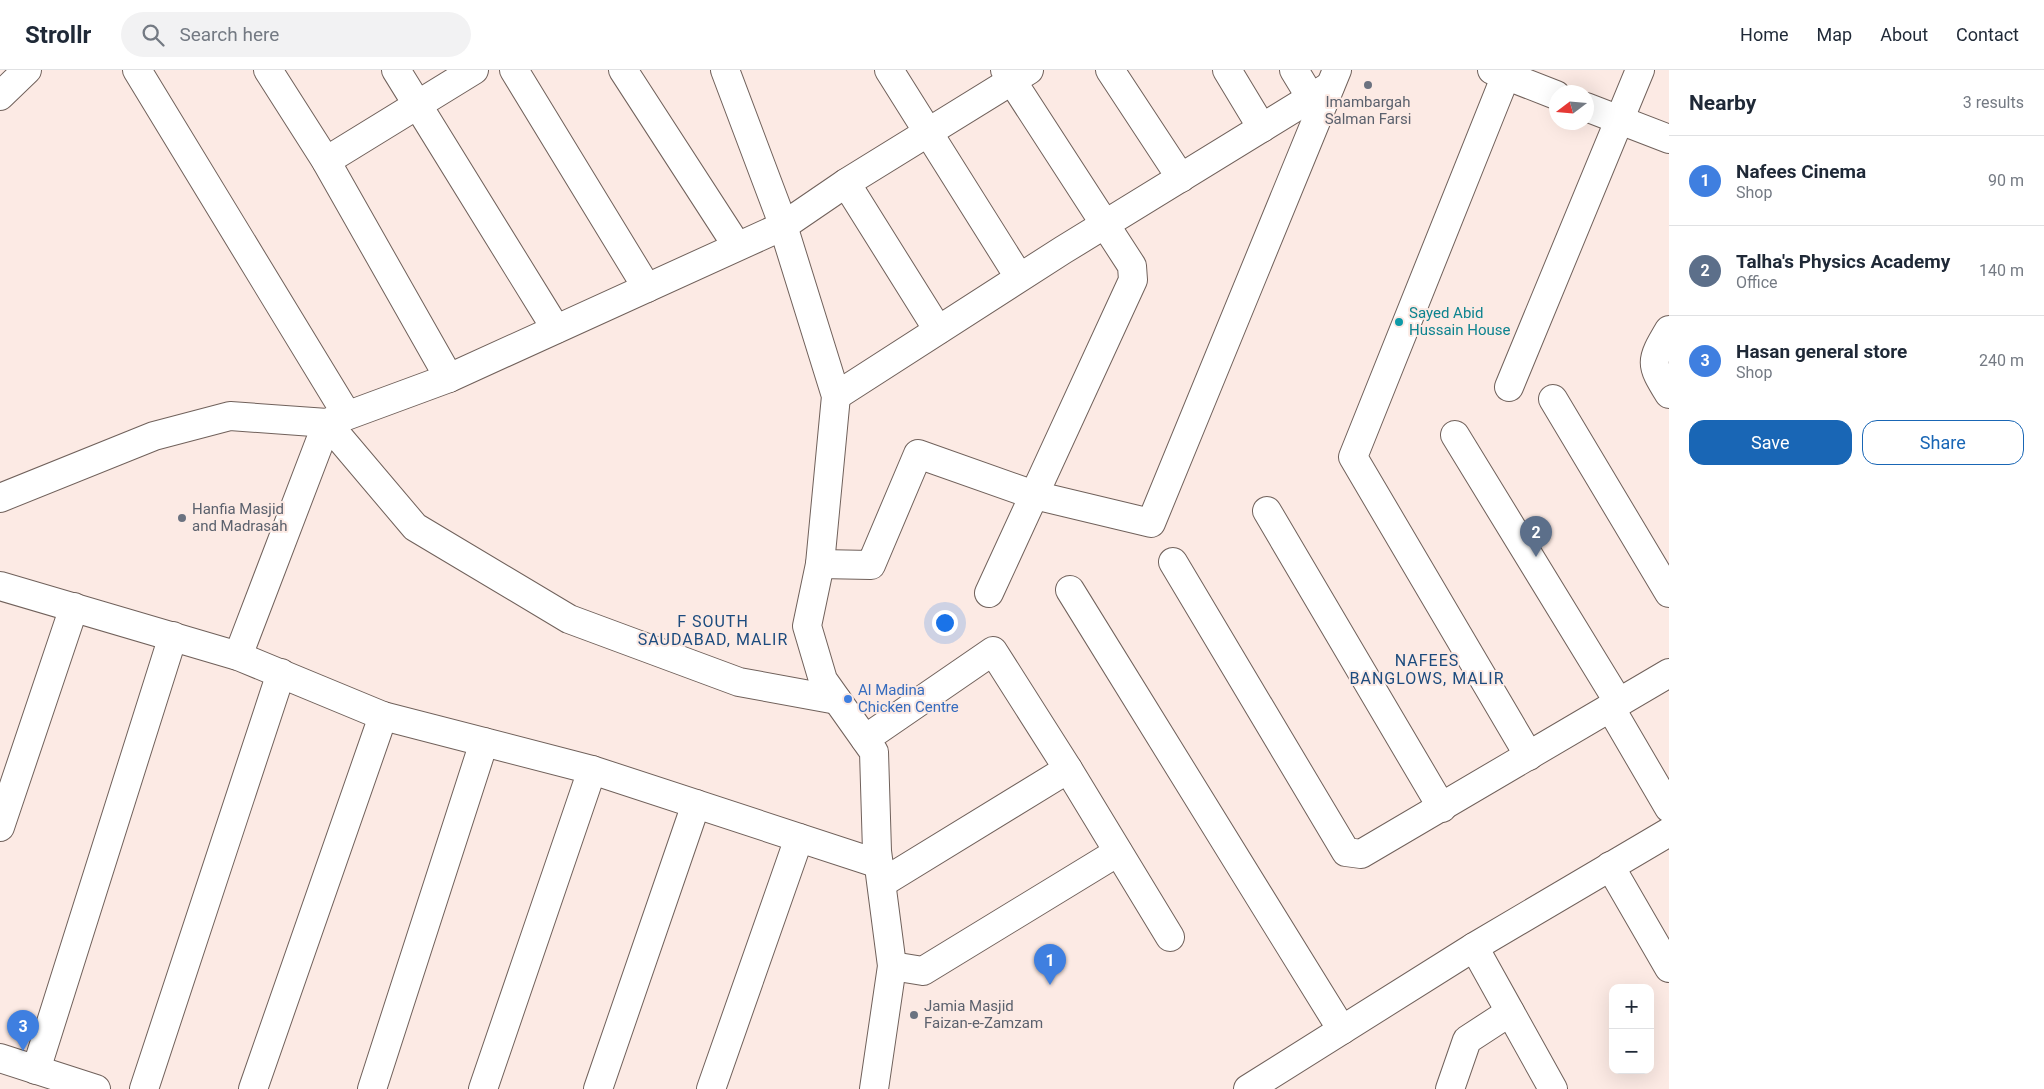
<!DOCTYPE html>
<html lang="en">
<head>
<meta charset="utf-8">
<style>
  :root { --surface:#fff; --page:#f2f2f3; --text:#1f2937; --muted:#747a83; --line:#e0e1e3; --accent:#1966b5 }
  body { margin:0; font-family:Roboto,sans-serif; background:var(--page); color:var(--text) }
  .controls { position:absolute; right:15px; bottom:15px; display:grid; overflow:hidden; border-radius:10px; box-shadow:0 5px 20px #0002 }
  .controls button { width:45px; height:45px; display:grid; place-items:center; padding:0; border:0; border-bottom:1px solid var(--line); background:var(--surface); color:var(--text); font:25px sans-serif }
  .compass { position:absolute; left:1549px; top:15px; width:45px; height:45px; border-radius:50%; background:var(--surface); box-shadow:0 5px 20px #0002; rotate:254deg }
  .you { position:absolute; left:944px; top:552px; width:18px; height:18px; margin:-12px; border:4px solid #fff; border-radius:50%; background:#1a73e8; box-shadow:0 0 0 8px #1a73e833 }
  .badge { display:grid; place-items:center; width:32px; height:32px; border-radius:50%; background:var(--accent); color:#fff; font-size:16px; font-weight:700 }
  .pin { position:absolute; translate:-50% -41px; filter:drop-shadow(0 1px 2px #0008) }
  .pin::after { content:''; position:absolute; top:26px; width:18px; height:15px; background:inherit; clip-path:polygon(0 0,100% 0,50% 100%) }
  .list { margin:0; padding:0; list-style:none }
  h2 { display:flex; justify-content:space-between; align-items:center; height:65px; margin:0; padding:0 20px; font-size:21px }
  h2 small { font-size:16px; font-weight:400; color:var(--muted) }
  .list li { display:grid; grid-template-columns:32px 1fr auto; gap:15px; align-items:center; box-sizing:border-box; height:90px; padding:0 20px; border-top:1px solid var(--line) }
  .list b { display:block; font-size:19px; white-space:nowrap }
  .list p { margin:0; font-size:16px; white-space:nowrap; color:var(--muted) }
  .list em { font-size:16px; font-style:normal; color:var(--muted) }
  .actions { display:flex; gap:10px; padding:15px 20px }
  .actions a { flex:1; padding:11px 0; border:1px solid var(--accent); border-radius:15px; text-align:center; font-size:18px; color:var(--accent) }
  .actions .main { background:var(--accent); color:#fff }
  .icon { flex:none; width:28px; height:28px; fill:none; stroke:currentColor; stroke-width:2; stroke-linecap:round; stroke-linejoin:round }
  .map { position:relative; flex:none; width:1669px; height:1019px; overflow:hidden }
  header { display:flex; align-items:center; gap:30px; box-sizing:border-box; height:70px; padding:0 25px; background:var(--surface); border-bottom:1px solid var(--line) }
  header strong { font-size:24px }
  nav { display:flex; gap:28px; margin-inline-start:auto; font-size:18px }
  .search { width:350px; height:45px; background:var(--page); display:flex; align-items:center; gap:12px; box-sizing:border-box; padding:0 18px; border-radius:28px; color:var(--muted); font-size:19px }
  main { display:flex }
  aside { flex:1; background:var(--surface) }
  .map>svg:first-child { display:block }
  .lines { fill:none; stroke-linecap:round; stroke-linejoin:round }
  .minor-casing { stroke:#70615b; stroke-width:30 }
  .minor { stroke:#fff; stroke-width:28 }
  .worship-dot { fill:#6b7280; stroke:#fceae4; stroke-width:2 }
  .culture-dot { fill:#0f9aa8; stroke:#fceae4; stroke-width:2 }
  .shop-dot { fill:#3f7fe0; stroke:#fceae4; stroke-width:2 }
  .labels { text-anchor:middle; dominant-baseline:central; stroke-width:4; stroke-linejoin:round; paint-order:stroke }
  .worship-label { font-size:15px; fill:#5b616d; stroke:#fceae4; text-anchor:start }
  .culture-label { font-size:15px; fill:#0d838f; stroke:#fceae4; text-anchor:start }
  .shop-label { font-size:15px; fill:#366cbe; stroke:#fceae4; text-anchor:start }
  .neighbourhood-label { font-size:16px; letter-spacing:1px; fill:#1c4b7e; stroke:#fceae4 }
</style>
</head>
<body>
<header>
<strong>Strollr</strong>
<div class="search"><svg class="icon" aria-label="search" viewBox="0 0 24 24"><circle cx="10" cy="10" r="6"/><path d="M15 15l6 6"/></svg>Search here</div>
<nav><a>Home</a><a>Map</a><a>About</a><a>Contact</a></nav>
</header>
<main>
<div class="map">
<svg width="1669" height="1019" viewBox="0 0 1669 1019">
  <rect width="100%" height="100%" fill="#fceae4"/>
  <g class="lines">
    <g class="minor-casing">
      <g id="minor">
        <polyline points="137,0 347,345"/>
        <polyline points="268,0 326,91 449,308"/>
        <polyline points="396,0 556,259"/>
        <polyline points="514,0 647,218"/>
        <polyline points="623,0 737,176"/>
        <polyline points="725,0 780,146 836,326 820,494 807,556 823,610 874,682 877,781 892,896 874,1019"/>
        <polyline points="889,0 1019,207"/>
        <polyline points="1110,0 1181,108"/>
        <polyline points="1227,0 1262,58"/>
        <polyline points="1294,0 1311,28"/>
        <polyline points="1492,0 1556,25"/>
        <polyline points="1508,0 1353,387 1529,686"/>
        <polyline points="0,26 27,0"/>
        <polyline points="1586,37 1669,69"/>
        <polyline points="326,91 474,0"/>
        <polyline points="846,113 938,260"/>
        <path d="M1669,260C1650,292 1650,293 1669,324"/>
        <polyline points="1509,317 1640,0"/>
        <polyline points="836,326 1063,180 1330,16"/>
        <polyline points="1553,329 1669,523"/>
        <polyline points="1455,365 1619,633"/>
        <polyline points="0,428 154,366 230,346 327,353 449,308 783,156 846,113 1029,0"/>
        <polyline points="1267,441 1442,738"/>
        <polyline points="1173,492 1346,782 1361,784 1669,603"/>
        <polyline points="820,494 871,495 918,384 1034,425 1151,453 1337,0"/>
        <polyline points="0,516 238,586 383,646 592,700 879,794"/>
        <polyline points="1070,520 1342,960"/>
        <polyline points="989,523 1133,210 1132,196 1005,0"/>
        <polyline points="238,586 327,353 415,457 569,549 739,612 837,630"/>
        <polyline points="1610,637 1669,738"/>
        <polyline points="865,669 993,581 1068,699 1170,867"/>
        <polyline points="0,757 74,537"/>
        <polyline points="1610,796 1669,898"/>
        <polyline points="882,813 1068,699"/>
        <polyline points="1474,877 1553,1019"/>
        <polyline points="892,896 923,901 1118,782"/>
        <polyline points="0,988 96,1019"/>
        <polyline points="36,1000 173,566"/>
        <polyline points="144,1019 281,603"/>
        <polyline points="253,1019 383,646"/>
        <polyline points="372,1019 484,672"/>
        <polyline points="483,1019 592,700"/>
        <polyline points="598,1019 696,734"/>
        <polyline points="711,1019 799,768"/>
        <polyline points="1248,1019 1474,877 1669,762"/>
        <polyline points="1450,1019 1467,970 1510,942"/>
      </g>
    </g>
    <use href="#minor" class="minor"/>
  </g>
  <g class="worship-dot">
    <circle cx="1368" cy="15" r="5"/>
    <circle cx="182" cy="448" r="5"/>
    <circle cx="914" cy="945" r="5"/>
  </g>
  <circle class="culture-dot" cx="1399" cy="252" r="5"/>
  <circle class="shop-dot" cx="848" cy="629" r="5"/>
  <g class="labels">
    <g class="worship-label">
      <text x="1368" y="32" text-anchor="middle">Imambargah<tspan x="1368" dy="17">Salman Farsi</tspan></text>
      <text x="192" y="439">Hanfia Masjid<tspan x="192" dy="17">and Madrasah</tspan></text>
      <text x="924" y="936">Jamia Masjid<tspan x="924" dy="17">Faizan-e-Zamzam</tspan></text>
    </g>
    <g class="culture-label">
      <text x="1409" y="243">Sayed Abid<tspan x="1409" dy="17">Hussain House</tspan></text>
    </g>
    <g class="shop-label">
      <text x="858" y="620">Al Madina<tspan x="858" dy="17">Chicken Centre</tspan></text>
    </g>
    <g class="neighbourhood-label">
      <text x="713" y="551">F SOUTH<tspan x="713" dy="18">SAUDABAD, MALIR</tspan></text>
      <text x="1427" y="590">NAFEES<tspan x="1427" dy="18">BANGLOWS, MALIR</tspan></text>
    </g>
  </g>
</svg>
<div class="controls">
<button>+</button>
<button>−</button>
</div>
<svg class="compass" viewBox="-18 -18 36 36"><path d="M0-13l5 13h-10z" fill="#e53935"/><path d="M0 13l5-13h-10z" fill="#747a83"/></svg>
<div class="you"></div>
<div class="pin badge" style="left:1050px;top:915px;background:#3f7fe0">1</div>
<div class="pin badge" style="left:1536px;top:487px;background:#5c6f8a">2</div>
<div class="pin badge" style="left:23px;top:981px;background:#3f7fe0">3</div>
</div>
<aside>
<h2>Nearby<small>3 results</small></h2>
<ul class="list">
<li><span class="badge" style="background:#3f7fe0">1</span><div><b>Nafees Cinema</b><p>Shop</p></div><em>90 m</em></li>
<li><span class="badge" style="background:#5c6f8a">2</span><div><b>Talha's Physics Academy</b><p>Office</p></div><em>140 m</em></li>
<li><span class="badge" style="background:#3f7fe0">3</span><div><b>Hasan general store</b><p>Shop</p></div><em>240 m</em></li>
</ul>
<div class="actions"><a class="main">Save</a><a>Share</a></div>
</aside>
</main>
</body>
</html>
